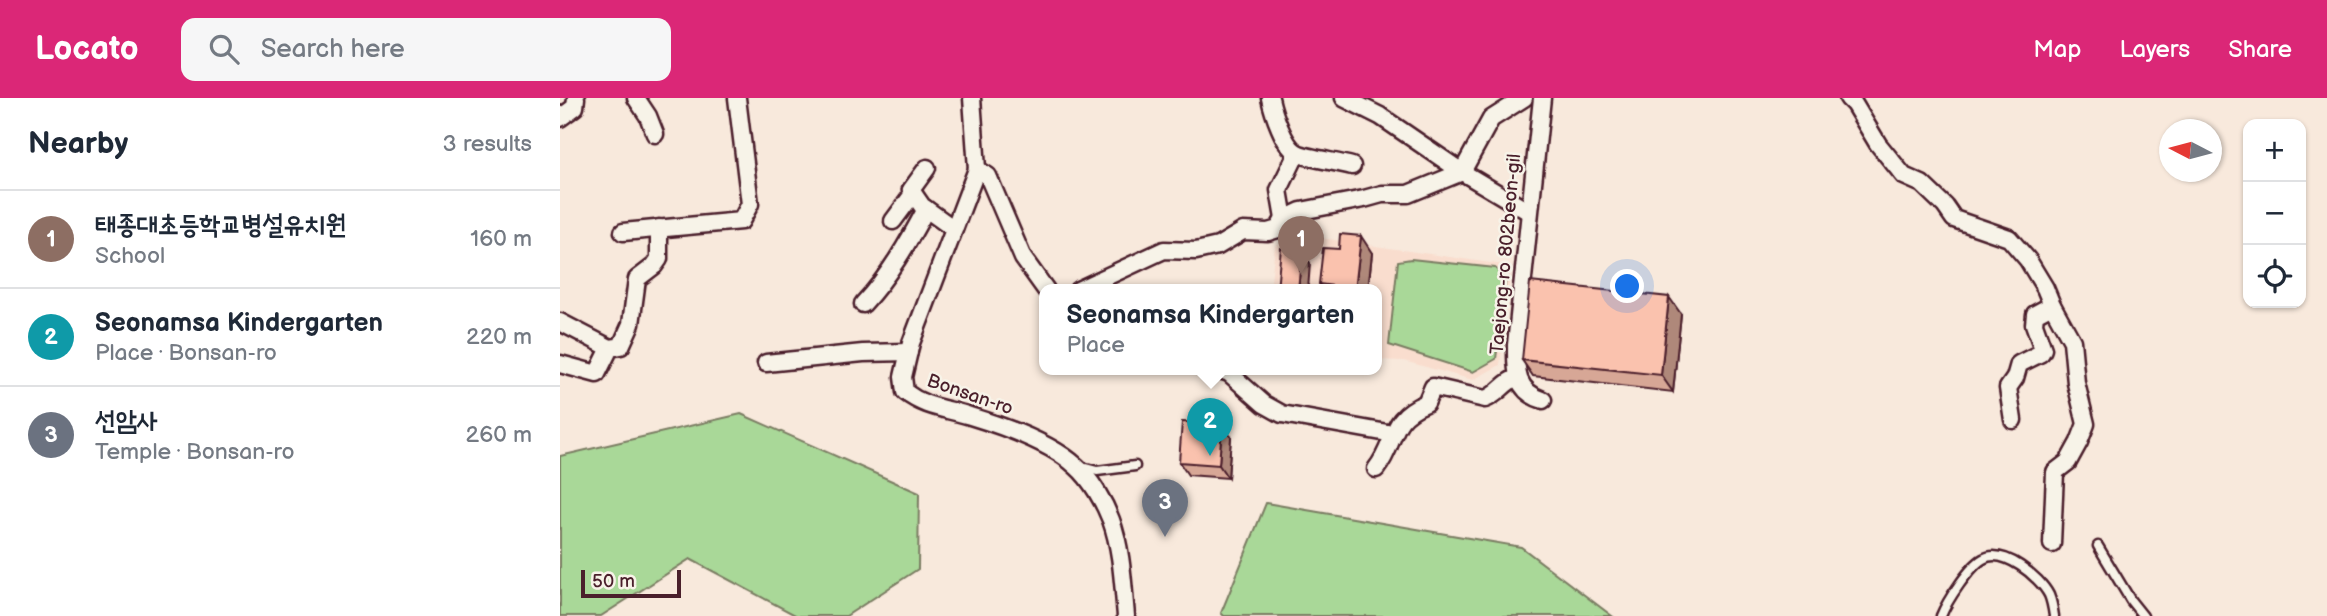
<!DOCTYPE html>
<html lang="en">
<head>
<meta charset="utf-8">
<style>
  :root { --surface:#fff; --page:#f6f6f7; --text:#1f2937; --muted:#747a83; --line:#e0e1e3; --accent:#db2777 }
  body { margin:0; font-family:"Balsamiq Sans","Poor Story",sans-serif; background:var(--page); color:var(--text) }
  .controls { position:absolute; right:21px; top:21px; display:grid; overflow:hidden; border-radius:14px; box-shadow:0 2px 5px #0004 }
  .controls button { width:63px; height:63px; display:grid; place-items:center; padding:0; border:0; border-bottom:2px solid var(--line); background:var(--surface); color:var(--text); font:35px sans-serif }
  .compass { position:absolute; left:1599px; top:21px; width:63px; height:63px; border-radius:50%; background:var(--surface); box-shadow:0 2px 5px #0004; rotate:276deg }
  .scale { position:absolute; left:21px; bottom:18px; width:100px; box-sizing:border-box; padding-left:7px; border:4px solid #4a1f2b; border-top:0; font-size:19px; line-height:24px; white-space:nowrap; color:#4a1f2b; -webkit-text-stroke:5px #f7f3e8; paint-order:stroke }
  .you { position:absolute; left:1068px; top:189px; width:24px; height:24px; margin:-18px; border:5px solid #fff; border-radius:50%; background:#1a73e8; box-shadow:0 0 0 10px #1a73e833 }
  .badge { display:grid; place-items:center; width:46px; height:46px; border-radius:50%; background:var(--accent); color:#fff; font-size:23px; font-weight:700 }
  .pin { position:absolute; translate:-50% -58px; filter:drop-shadow(0 2px 4px #0008) }
  .pin::after { content:''; position:absolute; top:37px; width:24px; height:21px; background:inherit; clip-path:polygon(0 0,100% 0,50% 100%) }
  .popup { position:absolute; left:479px; top:186px; width:343px; height:91px; box-sizing:border-box; display:grid; place-content:center; border-radius:14px; background:var(--surface); filter:drop-shadow(0 2px 5px #0005); font-size:23px; white-space:nowrap; color:var(--muted) }
  .popup b { font-size:26px; color:var(--text) }
  .popup::after { content:''; position:absolute; left:50%; top:100%; margin-left:-14px; border:14px solid transparent; border-top-color:var(--surface) }
  .list { margin:0; padding:0; list-style:none }
  h2 { display:flex; justify-content:space-between; align-items:center; height:91px; margin:0; padding:0 28px; font-size:30px }
  h2 small { font-size:23px; font-weight:400; color:var(--muted) }
  .list li { display:grid; grid-template-columns:46px 1fr auto; gap:21px; align-items:center; box-sizing:border-box; height:98px; padding:0 28px; border-top:2px solid var(--line) }
  .list b { display:block; font-size:26px; white-space:nowrap }
  .list p { margin:0; font-size:23px; white-space:nowrap; color:var(--muted) }
  .list em { font-size:23px; font-style:normal; color:var(--muted) }
  .icon { flex:none; width:38px; height:38px; fill:none; stroke:currentColor; stroke-width:2; stroke-linecap:round; stroke-linejoin:round }
  .map { position:relative; flex:none; width:1767px; height:518px; overflow:hidden }
  header { display:flex; align-items:center; gap:42px; box-sizing:border-box; height:98px; padding:0 35px; background:var(--accent); color:#fff }
  header strong { font-size:33px }
  nav { display:flex; gap:38px; margin-inline-start:auto; font-size:24px }
  .search { width:490px; height:63px; background:var(--page); display:flex; align-items:center; gap:18px; box-sizing:border-box; padding:0 24px; border-radius:14px; color:var(--muted); font-size:26px }
  main { display:flex }
  aside { flex:1; background:var(--surface) }
  .map>svg:first-child { display:block }
  .built { fill:#f9ddce }
  .green { fill:#a9d898; stroke:#7a7c62; stroke-width:2 }
  .lines { fill:none; stroke-linecap:round; stroke-linejoin:round }
  .service-casing { stroke:#4a1f2b; stroke-width:13 }
  .minor-casing { stroke:#4a1f2b; stroke-width:21 }
  .service { stroke:#f7f3e8; stroke-width:8 }
  .minor { stroke:#f7f3e8; stroke-width:16 }
  .wall { fill:#d7a796; stroke:#4a1f2b; stroke-width:2 }
  .shaded-wall { fill:#af887a; stroke:#4a1f2b; stroke-width:2 }
  .building { fill:#fac2ae; stroke:#4a1f2b; stroke-width:2 }
  .labels { text-anchor:middle; dominant-baseline:central; stroke-width:5; stroke-linejoin:round; paint-order:stroke }
  .street-label { font-size:19px; fill:#4a1f2b; stroke:#f7f3e8 }
</style>
</head>
<body>
<header>
<strong>Locato</strong>
<div class="search"><svg class="icon" aria-label="search" viewBox="0 0 24 24"><circle cx="10" cy="10" r="6"/><path d="M15 15l6 6"/></svg>Search here</div>
<nav><a>Map</a><a>Layers</a><a>Share</a></nav>
</header>
<main>
<aside>
<h2>Nearby<small>3 results</small></h2>
<ul class="list">
<li><span class="badge" style="background:#8d6e63">1</span><div><b>태종대초등학교병설유치원</b><p>School</p></div><em>160 m</em></li>
<li><span class="badge" style="background:#0f9aa8">2</span><div><b>Seonamsa Kindergarten</b><p>Place · Bonsan-ro</p></div><em>220 m</em></li>
<li><span class="badge" style="background:#6b7280">3</span><div><b>선암사</b><p>Temple · Bonsan-ro</p></div><em>260 m</em></li>
</ul>
</aside>
<div class="map">
<svg width="1767" height="518" viewBox="0 0 1767 518">
  <rect width="100%" height="100%" fill="#f8e9dc"/>
  <filter id="ink" filterUnits="userSpaceOnUse"><feTurbulence type="fractalNoise" baseFrequency=".0143" numOctaves="2"/><feDisplacementMap in="SourceGraphic" scale="14" xChannelSelector="R" yChannelSelector="G"/><feConvolveMatrix kernelMatrix="1 2 1 2 8 2 1 2 1" color-interpolation-filters="sRGB"/></filter>
  <g filter="url(#ink)">
    <polygon class="built" points="734,136 944,167 950,177 940,267 913,282 844,263 816,262 816,192 710,192 715,148"/>
    <g class="green">
      <polygon points="851,161 935,170 946,179 936,261 913,274 829,247 838,163"/>
      <polygon points="181,316 359,395 358,471 286,518 237,518 130,461 41,518 0,518 0,358"/>
      <polygon points="706,405 961,449 1052,518 664,518 661,515"/>
    </g>
    <g class="lines">
      <g class="service-casing">
        <g id="service">
          <polyline points="522,369 537,373 575,368"/>
          <polyline points="1538,448 1571,503 1583,518"/>
          <path d="M1381,518C1387,503 1409,469 1423,461C1443,449 1480,479 1489,497C1492,504 1493,511 1494,518"/>
        </g>
      </g>
      <g class="minor-casing">
        <g id="minor">
          <polyline points="76,0 88,18 95,36"/>
          <path d="M412,0L417,71L351,245L343,279L345,294C366,310 385,310 410,318C443,328 491,345 516,368C531,381 544,404 551,422C562,452 563,487 566,518"/>
          <path d="M710,0C713,14 724,48 737,55C747,60 778,64 792,68"/>
          <polyline points="784,0 820,18 902,74 931,21 964,0"/>
          <path d="M982,0L956,247C956,272 955,293 983,302"/>
          <polyline points="1288,0 1294,6 1318,46 1344,78 1362,86 1385,108 1394,121 1449,140 1468,162 1485,190 1492,207 1475,216 1474,226 1483,251 1481,255 1459,266 1455,280 1448,290 1453,322"/>
          <polyline points="0,20 15,9 16,0"/>
          <polyline points="367,70 351,92 362,108 394,131"/>
          <polyline points="417,71 428,78 463,160 486,192"/>
          <polyline points="724,121 719,92 737,55"/>
          <polyline points="333,123 353,96"/>
          <polyline points="63,134 181,123 190,106 177,0"/>
          <polyline points="518,192 604,152 636,153 658,148 683,133 708,134 718,131 724,121 741,113 804,101 822,96 848,96 902,74 969,114"/>
          <path d="M303,206C329,178 348,145 366,111"/>
          <polyline points="1492,207 1512,243 1516,285 1526,326 1519,344 1508,364 1495,374 1492,446"/>
          <polyline points="0,224 50,250"/>
          <polyline points="206,265 303,255 349,254"/>
          <polyline points="0,266 37,276 50,250 61,248 71,226 77,181 94,168 99,161 99,130"/>
          <polyline points="660,272 669,275 704,306 722,316 833,336"/>
          <path d="M816,371C838,343 827,321 866,305L873,289L925,301C938,297 944,284 956,280"/>
        </g>
      </g>
      <use href="#service" class="service"/>
      <use href="#minor" class="minor"/>
    </g>
    <g class="wall">
      <polygon points="779,151 812,155 808,192 763,192 759,186"/>
      <polygon points="1121,216 1113,294 973,278 962,262"/>
      <polygon points="671,339 668,380 628,377 619,364"/>
    </g>
    <g class="shaded-wall">
      <polygon points="801,138 812,155 808,192 795,192"/>
      <polygon points="742,152 750,165 748,192 738,192"/>
      <polygon points="1109,199 1121,216 1113,294 1101,277"/>
      <polygon points="662,326 671,339 668,380 659,367"/>
    </g>
    <g class="building">
      <polygon points="780,136 801,138 795,192 773,192 774,188 759,186 763,150 779,151"/>
      <polygon points="721,150 742,152 738,192 717,192"/>
      <polygon points="970,184 1109,199 1101,277 962,262"/>
      <polygon points="622,324 662,326 659,367 619,364"/>
    </g>
  </g>
  <g class="labels">
    <g class="street-label">
      <text transform="translate(946 156) rotate(-85)">Taejong-ro 802beon-gil</text>
      <text transform="translate(410 297) rotate(19)">Bonsan-ro</text>
    </g>
  </g>
</svg>
<div class="controls">
<button>+</button>
<button>−</button>
<button><svg class="icon" aria-label="locate" viewBox="0 0 24 24"><circle cx="12" cy="12" r="6"/><path d="M12 2v4M12 18v4M2 12h4M18 12h4"/></svg></button>
</div>
<svg class="compass" viewBox="-18 -18 36 36"><path d="M0-13l5 13h-10z" fill="#e53935"/><path d="M0 13l5-13h-10z" fill="#747a83"/></svg>
<div class="scale">50 m</div>
<div class="you"></div>
<div class="pin badge" style="left:741px;top:176px;background:#8d6e63">1</div>
<div class="pin badge" style="left:650px;top:358px;background:#0f9aa8">2</div>
<div class="popup"><b>Seonamsa Kindergarten</b>Place</div>
<div class="pin badge" style="left:605px;top:439px;background:#6b7280">3</div>
</div>
</main>
</body>
</html>
